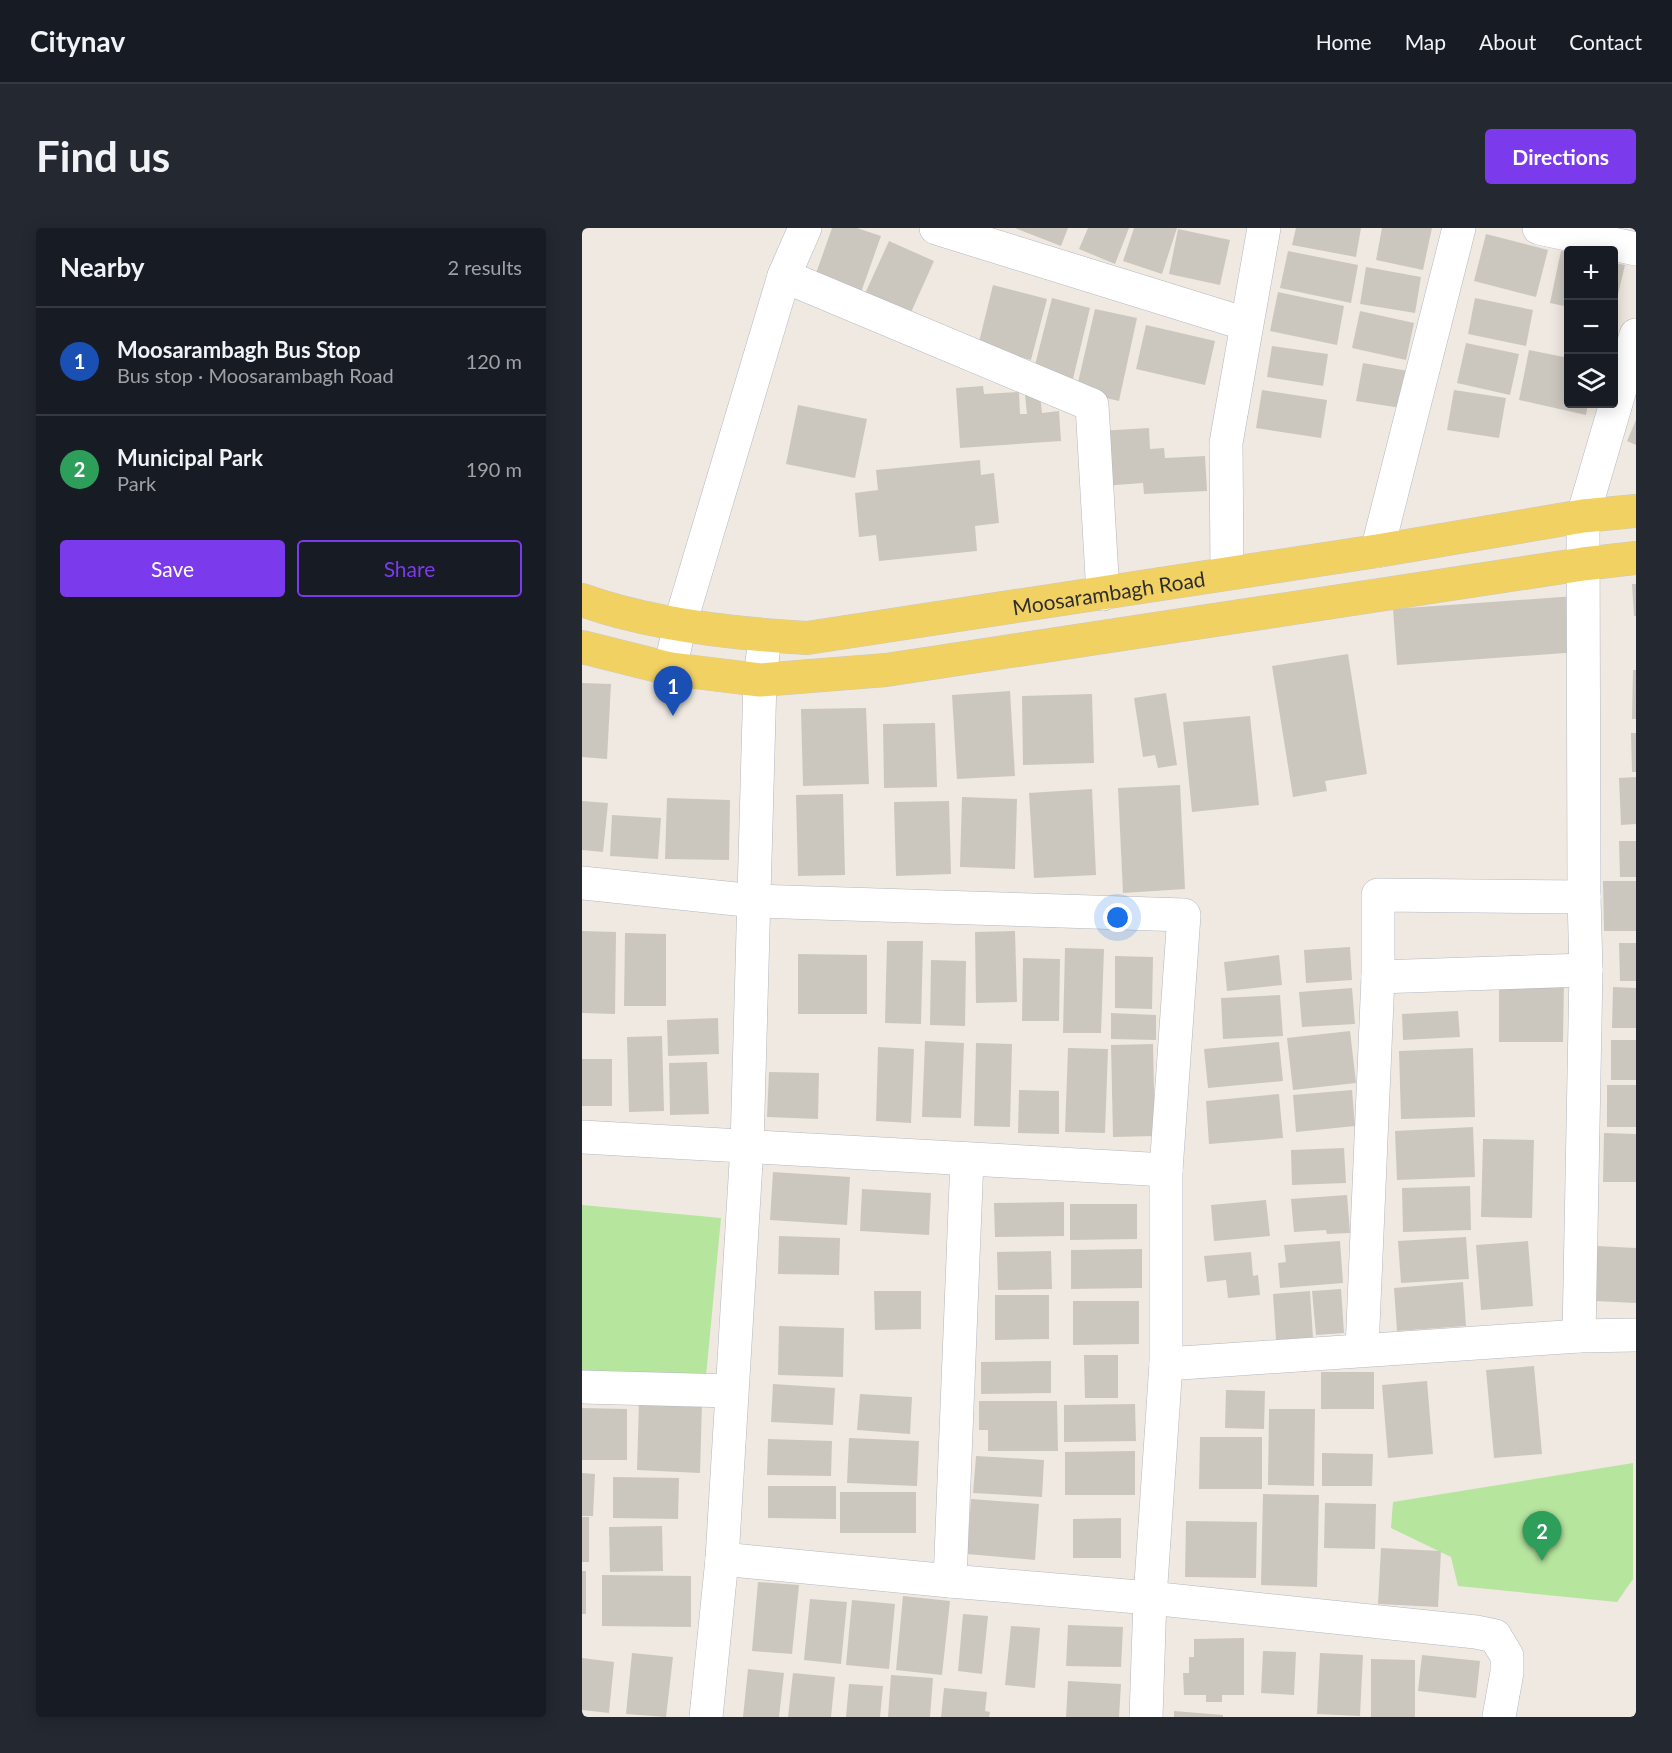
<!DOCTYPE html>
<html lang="en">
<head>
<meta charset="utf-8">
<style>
  :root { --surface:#171b24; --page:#242831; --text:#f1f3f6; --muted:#9ea1a6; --line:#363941; --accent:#7c3aed }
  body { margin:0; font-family:Lato,sans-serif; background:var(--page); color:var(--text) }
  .controls { position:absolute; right:18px; top:18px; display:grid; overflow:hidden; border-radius:6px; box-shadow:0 3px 15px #0003 }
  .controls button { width:54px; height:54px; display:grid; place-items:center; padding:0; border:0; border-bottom:2px solid var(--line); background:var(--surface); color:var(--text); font:30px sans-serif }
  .you { position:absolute; left:536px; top:690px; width:21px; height:21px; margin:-15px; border:4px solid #fff; border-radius:50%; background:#1a73e8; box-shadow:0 0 0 9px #1a73e833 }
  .badge { display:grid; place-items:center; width:39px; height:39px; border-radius:50%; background:var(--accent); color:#fff; font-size:20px; font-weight:700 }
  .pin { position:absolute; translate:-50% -50px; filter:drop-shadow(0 2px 3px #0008) }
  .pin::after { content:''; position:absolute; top:32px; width:21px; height:18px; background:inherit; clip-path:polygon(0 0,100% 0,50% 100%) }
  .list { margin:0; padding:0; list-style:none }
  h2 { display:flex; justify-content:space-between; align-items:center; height:78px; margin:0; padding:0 24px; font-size:26px }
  h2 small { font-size:20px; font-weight:400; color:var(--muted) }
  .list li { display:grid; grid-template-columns:39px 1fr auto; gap:18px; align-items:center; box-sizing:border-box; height:108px; padding:0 24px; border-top:2px solid var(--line) }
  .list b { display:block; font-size:22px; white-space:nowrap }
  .list p { margin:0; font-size:20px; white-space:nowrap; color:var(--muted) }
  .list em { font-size:20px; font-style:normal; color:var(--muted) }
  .actions { display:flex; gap:12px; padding:18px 24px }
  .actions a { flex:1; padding:14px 0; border:2px solid var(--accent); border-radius:6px; text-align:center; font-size:21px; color:var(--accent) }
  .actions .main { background:var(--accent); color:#fff }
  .icon { flex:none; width:33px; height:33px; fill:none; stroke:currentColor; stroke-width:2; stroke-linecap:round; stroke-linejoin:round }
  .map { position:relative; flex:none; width:1054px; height:1489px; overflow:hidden; border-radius:6px }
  header { display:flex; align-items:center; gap:36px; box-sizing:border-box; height:84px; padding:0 30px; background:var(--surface); border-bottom:2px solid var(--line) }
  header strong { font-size:28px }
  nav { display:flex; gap:33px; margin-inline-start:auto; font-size:21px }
  .intro { display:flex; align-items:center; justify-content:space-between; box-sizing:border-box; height:144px; padding:0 36px }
  h1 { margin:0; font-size:42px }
  .button { padding:15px 27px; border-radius:6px; background:var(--accent); color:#fff; font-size:21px; font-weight:700 }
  main { display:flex; gap:36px; padding:0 36px }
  aside { flex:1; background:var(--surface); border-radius:6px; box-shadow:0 3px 15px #0003 }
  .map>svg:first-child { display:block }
  .green { fill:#b6e59e }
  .building { fill:#cbc7bf }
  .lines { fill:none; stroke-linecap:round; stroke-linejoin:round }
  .minor-casing { stroke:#b4b7c1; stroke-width:34 }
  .major-casing { stroke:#c9c9c9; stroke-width:34 }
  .minor { stroke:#fff; stroke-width:33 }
  .major { stroke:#f2d163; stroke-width:33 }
  .labels { text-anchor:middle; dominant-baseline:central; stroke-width:6; stroke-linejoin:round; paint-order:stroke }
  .street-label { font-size:21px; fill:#2e2e2e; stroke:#fff }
</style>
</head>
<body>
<header>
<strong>Citynav</strong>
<nav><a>Home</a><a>Map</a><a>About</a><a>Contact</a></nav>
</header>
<div class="intro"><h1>Find us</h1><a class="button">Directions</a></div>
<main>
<aside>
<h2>Nearby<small>2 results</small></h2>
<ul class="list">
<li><span class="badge" style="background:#1a4fb4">1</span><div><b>Moosarambagh Bus Stop</b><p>Bus stop · Moosarambagh Road</p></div><em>120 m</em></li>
<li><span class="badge" style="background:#2e9e5b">2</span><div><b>Municipal Park</b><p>Park</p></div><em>190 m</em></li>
</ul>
<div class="actions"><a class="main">Save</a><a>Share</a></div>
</aside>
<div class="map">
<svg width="1054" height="1489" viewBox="0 0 1054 1489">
  <rect width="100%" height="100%" fill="#efe9e1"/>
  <g class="green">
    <polygon points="0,977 139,990 124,1148 0,1146"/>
    <polygon points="1051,1235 1051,1351 1035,1374 876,1358 869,1329 809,1300 811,1274"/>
  </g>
  <g class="building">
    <polygon points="250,0 275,0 299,8 277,70 231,54"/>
    <polygon points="433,0 486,0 479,18"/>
    <polygon points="506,0 547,0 533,36 497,21"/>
    <polygon points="552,0 595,0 580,46 541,33"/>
    <polygon points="714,0 779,0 774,29 710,17"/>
    <polygon points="800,0 850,0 841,42 794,32"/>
    <polygon points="596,1 648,12 638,57 587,46"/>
    <polygon points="904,6 966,22 954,69 892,53"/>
    <polygon points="307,13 352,33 326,91 281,70"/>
    <polygon points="706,23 776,37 769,75 698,60"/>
    <polygon points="979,23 987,24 987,79 968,75"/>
    <polygon points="1032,35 1043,37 1032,83"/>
    <polygon points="784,39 839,49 833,85 778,76"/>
    <polygon points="411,57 465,71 449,132 396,118"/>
    <polygon points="696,64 762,78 755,117 688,103"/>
    <polygon points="470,70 508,80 490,155 451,145"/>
    <polygon points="893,70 951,82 944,118 886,106"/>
    <polygon points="513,81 555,90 537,173 494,163"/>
    <polygon points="778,83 832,95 824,132 770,120"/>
    <polygon points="564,97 633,113 623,157 554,141"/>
    <polygon points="884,115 937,126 928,167 875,155"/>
    <polygon points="690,118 746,126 741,158 685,149"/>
    <polygon points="947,122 987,130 987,176 1006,176 1004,187 937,172"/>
    <polygon points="781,135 826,143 819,180 774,173"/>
    <polygon points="401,158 402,166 437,164 438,186 445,186 443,167 458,166 460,185 477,183 479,213 378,220 374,160"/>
    <polygon points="680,162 745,172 739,210 674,200"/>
    <polygon points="872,162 924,170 917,210 865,202"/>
    <polygon points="216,177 285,191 273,250 204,236"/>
    <polygon points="1054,192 1054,217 1045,213"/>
    <polygon points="567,200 568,221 582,220 583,230 623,228 625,263 562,266 561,255 520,258 517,203"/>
    <polygon points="398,232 399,247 412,245 417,295 393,298 395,323 297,333 294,307 277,309 273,265 296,262 294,242"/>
    <polygon points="1050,356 1054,356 1054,388 1052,388"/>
    <polygon points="993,368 997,424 815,437 811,381"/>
    <polygon points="766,426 785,546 743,553 745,563 711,569 690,438"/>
    <polygon points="1051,442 1054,442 1054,491 1050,491"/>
    <polygon points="0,455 29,456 25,531 0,529"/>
    <polygon points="428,463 433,548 375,551 370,467"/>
    <polygon points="584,465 595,537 576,540 573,527 561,529 552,470"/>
    <polygon points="510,466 512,535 441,537 440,468"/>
    <polygon points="284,480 287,556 221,558 219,481"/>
    <polygon points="668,488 677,577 610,584 601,494"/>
    <polygon points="353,495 355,559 302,560 301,496"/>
    <polygon points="1049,505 1054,505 1054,544 1050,544"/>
    <polygon points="1054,549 1054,596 1039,597 1037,550"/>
    <polygon points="598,557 603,661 541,665 536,560"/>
    <polygon points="510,561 514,647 452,650 447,565"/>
    <polygon points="261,566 263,647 216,648 214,567"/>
    <polygon points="380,569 435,571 433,641 378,639"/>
    <polygon points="85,570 148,572 147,632 83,631"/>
    <polygon points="0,573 26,575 21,624 0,622"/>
    <polygon points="367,573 369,646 314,648 312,574"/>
    <polygon points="30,587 79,590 76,631 28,628"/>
    <polygon points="1037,613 1054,613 1054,649 1038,649"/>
    <polygon points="1021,653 1054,653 1054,703 1022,703"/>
    <polygon points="0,703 34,704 33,786 0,785"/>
    <polygon points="433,703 435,774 394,775 393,704"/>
    <polygon points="43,705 84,706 84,778 42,778"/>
    <polygon points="305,713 341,713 339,796 303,795"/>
    <polygon points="1037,715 1054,715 1054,753 1038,753"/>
    <polygon points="768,719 770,752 724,755 722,722"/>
    <polygon points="483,720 522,721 519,805 481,805"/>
    <polygon points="216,726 285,727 285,786 216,786"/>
    <polygon points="697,727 700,757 645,763 642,734"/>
    <polygon points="533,728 571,729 570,781 533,780"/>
    <polygon points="441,730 478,731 477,793 440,793"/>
    <polygon points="349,732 384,733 383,798 348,797"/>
    <polygon points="917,751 982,751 981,814 917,814"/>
    <polygon points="1031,759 1054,760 1054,800 1030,800"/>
    <polygon points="770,760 773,796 720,799 717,764"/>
    <polygon points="698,767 701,808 641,811 639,770"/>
    <polygon points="876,783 878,809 821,812 820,786"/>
    <polygon points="529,785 574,787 574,812 529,811"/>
    <polygon points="136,790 137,826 86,828 85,792"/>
    <polygon points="768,803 774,855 711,862 705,810"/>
    <polygon points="80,808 82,883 47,884 45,809"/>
    <rect x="1029" y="812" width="25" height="40"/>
    <polygon points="343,813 382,815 379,890 340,889"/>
    <polygon points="697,814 701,853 626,860 622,821"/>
    <polygon points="394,815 430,816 428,899 392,898"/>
    <polygon points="571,816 573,908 531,909 529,817"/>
    <polygon points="296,819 332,821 329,895 294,893"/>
    <polygon points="486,820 526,821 523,905 483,904"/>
    <polygon points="891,820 893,889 819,891 817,823"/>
    <rect x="0" y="831" width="30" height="47"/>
    <polygon points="125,834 127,886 88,887 87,835"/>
    <polygon points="187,844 237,845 236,891 185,889"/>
    <rect x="1025" y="857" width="29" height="42"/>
    <polygon points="437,862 477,863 477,906 436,905"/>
    <polygon points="770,862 773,898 714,904 711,867"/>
    <polygon points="697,866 701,910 627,916 624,873"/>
    <polygon points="891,899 893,949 815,952 813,903"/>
    <polygon points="1022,905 1054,906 1054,954 1021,954"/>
    <polygon points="901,911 952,912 950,990 899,989"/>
    <polygon points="762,920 764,955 710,957 709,922"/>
    <polygon points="191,944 268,949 265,997 188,992"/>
    <polygon points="888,958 889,1002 821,1004 820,960"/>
    <polygon points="280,961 349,965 347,1007 278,1003"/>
    <polygon points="765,967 768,1005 745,1006 744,1002 712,1004 709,971"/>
    <polygon points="684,972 688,1008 632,1013 629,977"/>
    <polygon points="482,974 482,1008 413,1009 412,975"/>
    <polygon points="488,976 555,976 555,1011 488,1012"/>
    <polygon points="197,1008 258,1010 257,1047 196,1046"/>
    <polygon points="884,1009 887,1051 819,1055 816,1013"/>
    <polygon points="758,1013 761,1055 698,1060 696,1035 704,1034 702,1017"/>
    <polygon points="946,1013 951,1078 899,1082 894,1017"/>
    <polygon points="1015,1018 1054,1020 1054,1075 1013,1073"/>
    <polygon points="560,1021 560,1060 489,1061 489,1022"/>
    <polygon points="469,1023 470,1061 416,1062 415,1024"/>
    <polygon points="669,1024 671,1048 676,1047 678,1067 646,1070 644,1052 625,1054 622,1028"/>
    <polygon points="881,1054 884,1098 815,1103 812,1060"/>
    <polygon points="759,1061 762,1105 734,1107 730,1063"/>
    <polygon points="292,1063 339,1063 339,1101 293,1102"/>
    <polygon points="728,1063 731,1110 694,1112 691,1066"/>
    <polygon points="413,1067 467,1067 467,1111 413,1112"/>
    <polygon points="491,1073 557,1073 557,1116 491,1117"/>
    <polygon points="197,1098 262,1100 261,1149 196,1147"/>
    <polygon points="502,1127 536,1127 536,1170 503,1170"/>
    <polygon points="469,1133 469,1165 399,1166 399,1134"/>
    <polygon points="952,1138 960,1226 912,1230 904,1142"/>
    <rect x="739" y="1144" width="53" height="37"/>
    <polygon points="845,1153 851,1226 806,1230 800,1157"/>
    <polygon points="191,1156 253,1160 251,1197 189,1194"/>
    <polygon points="644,1162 683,1163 682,1201 643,1200"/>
    <polygon points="278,1166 330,1169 328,1206 275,1202"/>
    <polygon points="57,1172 120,1174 118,1245 55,1242"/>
    <polygon points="397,1173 475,1173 476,1223 406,1223 406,1202 397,1202"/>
    <polygon points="553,1176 554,1213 482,1214 482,1177"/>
    <polygon points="0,1180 45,1181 45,1232 0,1232"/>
    <polygon points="687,1181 733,1181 732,1258 686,1257"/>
    <polygon points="618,1209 680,1209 680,1261 617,1261"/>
    <polygon points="267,1210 337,1213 335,1258 265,1255"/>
    <polygon points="186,1211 250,1213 249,1248 185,1247"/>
    <polygon points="553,1223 553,1267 483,1267 483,1224"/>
    <polygon points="740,1225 791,1226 790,1258 740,1258"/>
    <polygon points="394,1228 462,1232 460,1269 391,1265"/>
    <polygon points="0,1245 13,1246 11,1288 0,1288"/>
    <polygon points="31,1249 97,1250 96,1291 31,1290"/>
    <polygon points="186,1258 254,1258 254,1291 186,1290"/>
    <rect x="258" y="1264" width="76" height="41"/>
    <polygon points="681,1266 737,1267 735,1359 679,1357"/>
    <polygon points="389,1271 457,1276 453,1332 385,1326"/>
    <polygon points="743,1275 794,1276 793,1321 742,1320"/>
    <rect x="0" y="1289" width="7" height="45"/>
    <polygon points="539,1290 539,1330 491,1330 491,1291"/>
    <polygon points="604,1293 675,1294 674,1350 603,1349"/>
    <polygon points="80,1298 81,1343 28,1344 27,1299"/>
    <polygon points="799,1320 859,1323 856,1379 796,1376"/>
    <rect x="0" y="1343" width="4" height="43"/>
    <polygon points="20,1347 109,1348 109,1399 20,1398"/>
    <polygon points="176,1354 217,1357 210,1426 170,1423"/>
    <polygon points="321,1368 368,1373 360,1447 314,1442"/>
    <polygon points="228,1371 265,1374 259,1436 222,1432"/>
    <polygon points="270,1372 313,1376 307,1441 264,1437"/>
    <polygon points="381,1386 406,1388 400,1446 376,1443"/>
    <polygon points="486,1397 541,1399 539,1439 484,1438"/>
    <polygon points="429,1398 458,1400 453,1460 423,1457"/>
    <polygon points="662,1410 662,1467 640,1467 640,1474 624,1474 624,1467 602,1467 601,1445 607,1445 607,1429 612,1429 612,1411"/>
    <polygon points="681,1423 714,1424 712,1467 679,1465"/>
    <polygon points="50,1425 91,1429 84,1489 44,1486"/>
    <polygon points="738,1425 781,1427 778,1488 735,1486"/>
    <polygon points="840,1427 898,1433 894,1470 836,1463"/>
    <polygon points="0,1430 32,1434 27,1485 0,1482"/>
    <polygon points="789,1431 833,1432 833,1489 789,1489"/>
    <polygon points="166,1441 202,1445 197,1489 161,1489"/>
    <polygon points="211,1445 253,1449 249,1489 206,1489"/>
    <polygon points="309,1447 351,1450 348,1489 306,1489"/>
    <polygon points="486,1453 539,1456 537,1489 484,1489"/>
    <polygon points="267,1456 301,1458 298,1489 264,1489"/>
    <polygon points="362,1460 405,1464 403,1483 408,1484 407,1489 359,1489"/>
    <polygon points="592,1483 641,1487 641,1489 592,1489"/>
  </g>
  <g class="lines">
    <g class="minor-casing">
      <g id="minor">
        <polyline points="354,0 664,96"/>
        <polyline points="957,0 1054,21"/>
        <polyline points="202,48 510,177 521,366"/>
        <polyline points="795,323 877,0"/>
        <polyline points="645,345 644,215 682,0"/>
        <polyline points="88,441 98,396 202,48 223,0"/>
        <polyline points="0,655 173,673 602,687 584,942 584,1136 568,1370 564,1489"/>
        <polyline points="796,749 1004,742"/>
        <polyline points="0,909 584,942"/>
        <polyline points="997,1108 1004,742 1002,669 1001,288 1054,107"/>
        <polyline points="780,1121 796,749 796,667 1002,669"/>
        <polyline points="584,1136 997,1108 1054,1107"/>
        <polyline points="0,1159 149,1163"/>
        <polyline points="140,1331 368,1353 568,1370 894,1404 913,1408 925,1428 925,1444 917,1489"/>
        <polyline points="368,1353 385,931"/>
        <polyline points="124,1489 140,1331 165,918 178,452 183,408"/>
      </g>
    </g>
    <g class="major-casing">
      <g id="major">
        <path id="s1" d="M0,372C66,396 155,406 225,410L795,323L1001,288L1054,283"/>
        <polyline points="0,419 88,441 178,452 304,442 1001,336 1054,330"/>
      </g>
    </g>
    <use href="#minor" class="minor"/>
    <use href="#major" class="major"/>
  </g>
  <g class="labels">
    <g class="street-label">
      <text stroke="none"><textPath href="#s1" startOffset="534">Moosarambagh Road</textPath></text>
    </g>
  </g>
</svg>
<div class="controls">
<button>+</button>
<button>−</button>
<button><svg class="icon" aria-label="layers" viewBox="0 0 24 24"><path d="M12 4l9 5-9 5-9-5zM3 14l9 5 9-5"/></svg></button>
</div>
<div class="you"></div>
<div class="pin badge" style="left:91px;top:488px;background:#1a4fb4">1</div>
<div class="pin badge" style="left:960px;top:1333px;background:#2e9e5b">2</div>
</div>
</main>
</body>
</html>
